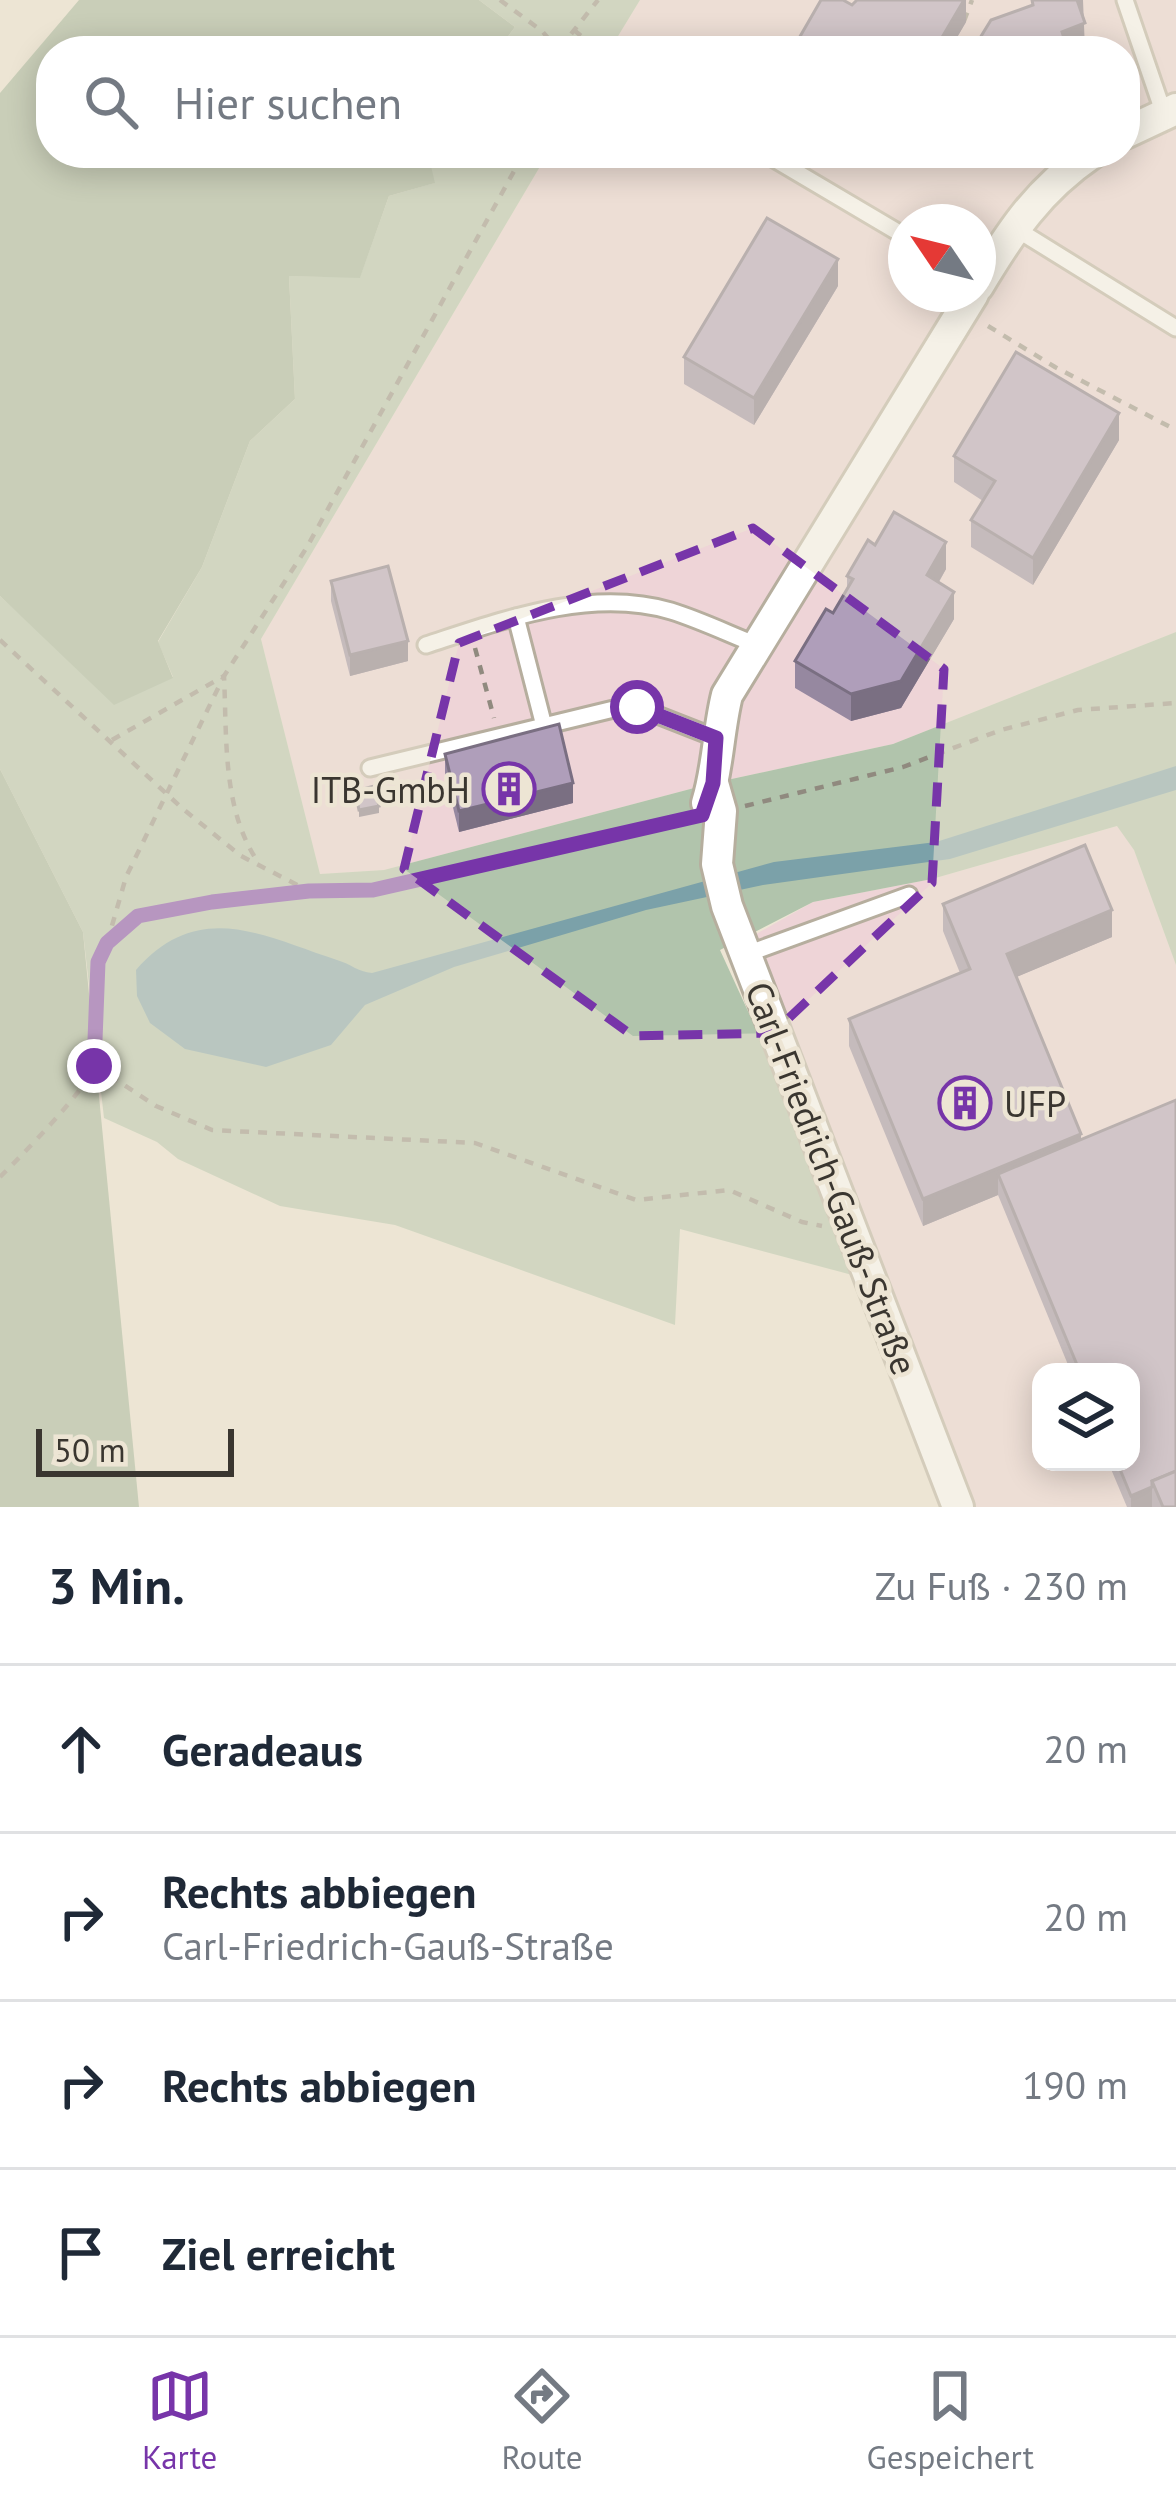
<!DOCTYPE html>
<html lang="de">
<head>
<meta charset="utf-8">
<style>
  :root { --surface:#fff; --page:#f2f2f3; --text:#1f2937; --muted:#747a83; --line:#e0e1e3; --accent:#7735a9 }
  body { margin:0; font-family:"PT Sans",sans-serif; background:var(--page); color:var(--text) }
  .controls { position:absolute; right:36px; bottom:36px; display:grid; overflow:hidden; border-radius:24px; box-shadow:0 6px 30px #0003 }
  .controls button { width:108px; height:108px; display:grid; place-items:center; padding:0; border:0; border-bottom:3px solid var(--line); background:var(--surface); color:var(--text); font:60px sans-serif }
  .compass { position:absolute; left:888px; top:204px; width:108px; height:108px; border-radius:50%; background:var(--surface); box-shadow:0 6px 30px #0003; rotate:305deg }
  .scale { position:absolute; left:36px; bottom:30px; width:198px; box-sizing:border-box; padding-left:12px; border:6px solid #3a3630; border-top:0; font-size:33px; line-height:42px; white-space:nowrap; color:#3a3630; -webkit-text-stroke:9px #ede5d4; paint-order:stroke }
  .stop { position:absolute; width:36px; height:36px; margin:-27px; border:9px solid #7735a9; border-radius:50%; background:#fff }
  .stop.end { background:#7735a9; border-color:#fff; box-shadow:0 3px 12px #0008 }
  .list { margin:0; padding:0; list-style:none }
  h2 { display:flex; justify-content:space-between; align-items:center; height:156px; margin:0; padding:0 48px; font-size:51px }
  h2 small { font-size:39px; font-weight:400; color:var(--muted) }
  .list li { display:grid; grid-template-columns:78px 1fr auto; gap:36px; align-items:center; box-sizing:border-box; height:168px; padding:0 48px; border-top:3px solid var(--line) }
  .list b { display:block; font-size:45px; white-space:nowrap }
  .list p { margin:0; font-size:39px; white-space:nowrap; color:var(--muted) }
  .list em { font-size:39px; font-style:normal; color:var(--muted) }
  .icon { flex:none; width:66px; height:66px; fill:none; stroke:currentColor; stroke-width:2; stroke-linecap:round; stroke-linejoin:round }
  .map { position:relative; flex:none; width:1176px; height:1507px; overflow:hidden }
  .search { position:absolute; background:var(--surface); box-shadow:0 6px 30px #0003; left:36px; right:36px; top:36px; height:132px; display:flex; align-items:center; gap:30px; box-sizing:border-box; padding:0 42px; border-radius:48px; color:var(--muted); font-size:45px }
  .sheet { height:828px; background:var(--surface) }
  nav { display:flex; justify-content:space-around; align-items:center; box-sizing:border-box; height:168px; border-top:3px solid var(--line); background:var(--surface); font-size:33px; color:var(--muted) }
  nav a { display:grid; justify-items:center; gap:6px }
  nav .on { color:var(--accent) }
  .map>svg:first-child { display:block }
  .commercial { fill:#eed4d7; fill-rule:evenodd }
  .green { fill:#b1c4ac }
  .forest { fill:#9eb298 }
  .water { fill:#7ba1a9 }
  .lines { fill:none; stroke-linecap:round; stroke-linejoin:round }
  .lane-casing { stroke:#b6ae9e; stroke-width:21 }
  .street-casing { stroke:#b6ae9e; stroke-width:36 }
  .path { stroke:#908a7f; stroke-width:4.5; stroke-dasharray:9 9; stroke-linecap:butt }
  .lane { stroke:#fff; stroke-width:15 }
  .street { stroke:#fff; stroke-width:30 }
  .wall { fill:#9688a0 }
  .shaded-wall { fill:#7a6f82 }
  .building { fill:#af9eba; stroke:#7a6f82; stroke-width:3 }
  .route { stroke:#7735a9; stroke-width:15 }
  .marked { fill:none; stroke:#7735a9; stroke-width:9; stroke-dasharray:24 15; stroke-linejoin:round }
  .labels { text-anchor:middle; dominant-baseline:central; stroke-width:9; stroke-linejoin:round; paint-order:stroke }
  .poi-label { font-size:36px; fill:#3a3630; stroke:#ede5d4; text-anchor:end }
  .street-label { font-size:36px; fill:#3a3630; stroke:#ede5d4 }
</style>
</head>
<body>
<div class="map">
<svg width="1176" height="1507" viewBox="0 0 1176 1507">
  <rect width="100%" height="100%" fill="#ede5d4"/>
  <g class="commercial">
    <path d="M640,0H1176V632L893,744L713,783L384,870L320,874L261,639L548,153H1125V51H609ZM906,222H978V294H906Z"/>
    <path d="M1118,826L1134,850L1176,965V1507H958L742,942L813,902L932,879ZM1041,1372H1131V1462H1041Z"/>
  </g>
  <g class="green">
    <polygon points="479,0 640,0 609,51 497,51 515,27"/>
    <polygon points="428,153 548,153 261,639 320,874 384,870 713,783 893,744 1176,632 1176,965 1134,850 1117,826 932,879 813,902 720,950 871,1280 680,1229 675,1325 395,1225 280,1206 178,1159 157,1142 104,1118 83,932 0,769 0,596 39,632 173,677 158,642 202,567 250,441 295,399 289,276 360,277 389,196 434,183"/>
  </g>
  <g class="forest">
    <polygon points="79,0 479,0 515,27 497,51 51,51 51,153 428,153 435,183 389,196 360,278 289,276 295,399 250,441 202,567 158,641 173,678 114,705 0,596 0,93"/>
    <polygon points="0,769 83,932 139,1507 0,1507"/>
  </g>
  <path class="water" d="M1176,766V790L950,859L763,885L646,910L454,967L365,1005L331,1045L266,1067L185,1049L150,1023L137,996L136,970C199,898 263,936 337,960C351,964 358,972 372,973L774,862L936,842Z"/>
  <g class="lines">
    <g class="lane-casing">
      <g id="lane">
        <polyline points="1125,0 1164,114"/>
        <polyline points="764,153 906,237"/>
        <polyline points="1013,227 1176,328"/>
        <polyline points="516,617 544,726"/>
        <path d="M426,645C503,620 590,587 671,611C700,620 729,634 757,645"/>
        <polyline points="370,768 622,707 637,707 716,738"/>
        <polyline points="747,954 909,895"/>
      </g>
    </g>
    <g class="street-casing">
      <g id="street">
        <polyline points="1125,133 1176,109"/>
        <path d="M978,286C1011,231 1038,190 1092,153"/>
        <polyline points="713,783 721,811 717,864 727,906 958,1507"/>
        <path d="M707,803C718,769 718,731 727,695L973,294"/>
      </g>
    </g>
    <g class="path">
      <polyline points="500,0 542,31 559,51"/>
      <polyline points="964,21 972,0"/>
      <polyline points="574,30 599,51"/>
      <polyline points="560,48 598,0"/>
      <polyline points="988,326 1055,367 1176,430"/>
      <polyline points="0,640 183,809 241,856 309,891 373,890 687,819"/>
      <polyline points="475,648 494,718"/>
      <polyline points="112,740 224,676 307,547 524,153"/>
      <polyline points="745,806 903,767 1001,730 1078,710 1176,703"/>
      <path d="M107,943L126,877L224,676C227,738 222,809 258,862"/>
      <polyline points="95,1066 156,1106 212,1130 475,1143 636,1200 729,1190 802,1222 822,1226"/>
      <path d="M0,1177C20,1157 90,1087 95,1063C101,1030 89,993 98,960C117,896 254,897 309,891"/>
    </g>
    <use href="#lane" class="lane"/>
    <use href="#street" class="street"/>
  </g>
  <g class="wall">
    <polygon points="966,0 966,22 949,51 798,51 798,40 852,5"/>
    <polygon points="838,286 754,425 684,384 684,357"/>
    <polygon points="1119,440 1033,585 971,547 971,520 983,501 954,482 954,456"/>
    <polygon points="875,545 946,569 939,582 954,619 901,708 851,721 795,688 795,661 833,613 847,589 847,576"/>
    <polygon points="331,581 408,661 350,676 331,601"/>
    <polygon points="445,754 573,803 459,832 445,775"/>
    <polygon points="943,904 1112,937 1016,977 1081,1140 1176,1507 1127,1507 1108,1462 1131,1462 1131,1372 1071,1372 998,1195 923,1226 849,1046 849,1019 960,973 943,931"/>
  </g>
  <g class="shaded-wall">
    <polygon points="964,0 966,0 966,22 949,51 934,51"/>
    <polygon points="1077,0 1083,0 1085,50 1028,51 1062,32"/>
    <polygon points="838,259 838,286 754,425 754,398"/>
    <polygon points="1119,413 1119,440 1033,585 1033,558"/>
    <polygon points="946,542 946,569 927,602 927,575"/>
    <polygon points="954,592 954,619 901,708 851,721 851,694"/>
    <polygon points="408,641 408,661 350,676 350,655"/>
    <polygon points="573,783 573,803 459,832 459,811"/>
    <polygon points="379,806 379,813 359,817 359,810"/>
    <polygon points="1112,910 1112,937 1007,981 1007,954"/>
    <polygon points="1081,1134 1081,1160 998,1174 998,1195 923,1226 923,1199"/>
    <polygon points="1152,1487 1152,1507 1131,1507 1131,1496"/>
  </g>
  <g class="building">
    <polygon points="821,0 843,0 852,5 857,0 964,0 934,51 817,51 798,40"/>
    <polygon points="1032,0 1077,0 1085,23 1062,32 1064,38 1028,51 972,51 991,20 1033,5"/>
    <polygon points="767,218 838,259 754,398 684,357"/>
    <polygon points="1016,352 1119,413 1033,558 971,520 995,481 954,456"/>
    <polygon points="894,512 946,542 927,575 954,592 901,681 851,694 795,661 826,609 833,613 853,579 847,576 868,540 875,545"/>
    <polygon points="388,566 408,641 350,655 331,581"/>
    <polygon points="559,724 573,783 459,811 445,754"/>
    <polygon points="374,786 379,806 359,810 355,791"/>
    <polygon points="1085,845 1112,910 1007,954 1081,1134 923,1199 849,1019 970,969 943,904"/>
    <polygon points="1176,1100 1176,1471 1152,1481 1152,1487 1131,1496 1117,1462 1131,1462 1131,1372 1080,1372 998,1174"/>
    <polygon points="1176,1471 1176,1507 1163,1507 1152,1481"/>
  </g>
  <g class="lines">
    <polyline class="route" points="94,1066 98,962 107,943 138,916 212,902 309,891 373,890 702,815 713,783 716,738 637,707"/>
  </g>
  <path d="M0 0H1176V1507H0ZM753,528L944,669L932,883L773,1033L633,1036L404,869L459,643Z" fill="#ede5d4" fill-opacity=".55" fill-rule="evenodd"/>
  <path class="marked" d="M753,528L944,669L932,883L773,1033L633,1036L404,869L459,643Z"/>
  <defs>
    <g id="building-ring" transform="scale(2.7)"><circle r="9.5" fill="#ede5d4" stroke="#7735a9" stroke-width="1.5"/><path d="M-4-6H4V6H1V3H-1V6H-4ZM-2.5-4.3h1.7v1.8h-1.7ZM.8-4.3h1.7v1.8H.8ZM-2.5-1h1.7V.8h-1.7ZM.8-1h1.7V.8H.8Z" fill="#7735a9"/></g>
  </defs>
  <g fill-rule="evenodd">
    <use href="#building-ring" x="509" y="789"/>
    <use href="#building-ring" x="965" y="1103"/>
  </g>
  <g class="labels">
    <g class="poi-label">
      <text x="470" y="789">ITB-GmbH</text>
      <text x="1004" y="1103" text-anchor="start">UFP</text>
    </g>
    <g class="street-label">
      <text transform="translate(832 1178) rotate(69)">Carl-Friedrich-Gauß-Straße</text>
    </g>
  </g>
</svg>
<div class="controls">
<button><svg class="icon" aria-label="layers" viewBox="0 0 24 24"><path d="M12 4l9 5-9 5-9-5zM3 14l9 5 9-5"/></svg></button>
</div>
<svg class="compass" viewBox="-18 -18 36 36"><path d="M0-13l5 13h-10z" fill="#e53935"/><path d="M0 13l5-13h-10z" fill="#747a83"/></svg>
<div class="scale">50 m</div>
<div class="stop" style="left:637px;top:707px"></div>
<div class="stop end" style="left:94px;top:1066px"></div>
<div class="search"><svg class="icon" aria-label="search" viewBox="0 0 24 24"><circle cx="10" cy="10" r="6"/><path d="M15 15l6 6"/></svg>Hier suchen</div>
</div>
<section class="sheet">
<h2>3 Min.<small>Zu Fuß · 230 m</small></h2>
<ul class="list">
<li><svg class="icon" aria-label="ahead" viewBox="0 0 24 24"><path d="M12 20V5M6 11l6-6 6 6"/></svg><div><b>Geradeaus</b></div><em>20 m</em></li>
<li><svg class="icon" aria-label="right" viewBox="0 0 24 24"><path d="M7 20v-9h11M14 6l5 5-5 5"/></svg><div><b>Rechts abbiegen</b><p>Carl-Friedrich-Gauß-Straße</p></div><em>20 m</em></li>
<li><svg class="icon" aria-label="right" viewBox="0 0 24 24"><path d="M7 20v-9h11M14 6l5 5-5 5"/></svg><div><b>Rechts abbiegen</b></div><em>190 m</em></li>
<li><svg class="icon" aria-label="arrive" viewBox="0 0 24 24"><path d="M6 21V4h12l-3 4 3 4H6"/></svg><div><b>Ziel erreicht</b></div></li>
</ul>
</section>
<nav>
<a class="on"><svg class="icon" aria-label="map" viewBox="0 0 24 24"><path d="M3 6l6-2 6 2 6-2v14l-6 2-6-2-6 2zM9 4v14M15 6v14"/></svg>Karte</a>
<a><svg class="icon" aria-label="directions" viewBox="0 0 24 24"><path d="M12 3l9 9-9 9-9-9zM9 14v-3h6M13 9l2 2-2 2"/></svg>Route</a>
<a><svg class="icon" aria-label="saved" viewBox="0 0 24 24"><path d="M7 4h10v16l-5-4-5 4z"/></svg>Gespeichert</a>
</nav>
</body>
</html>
